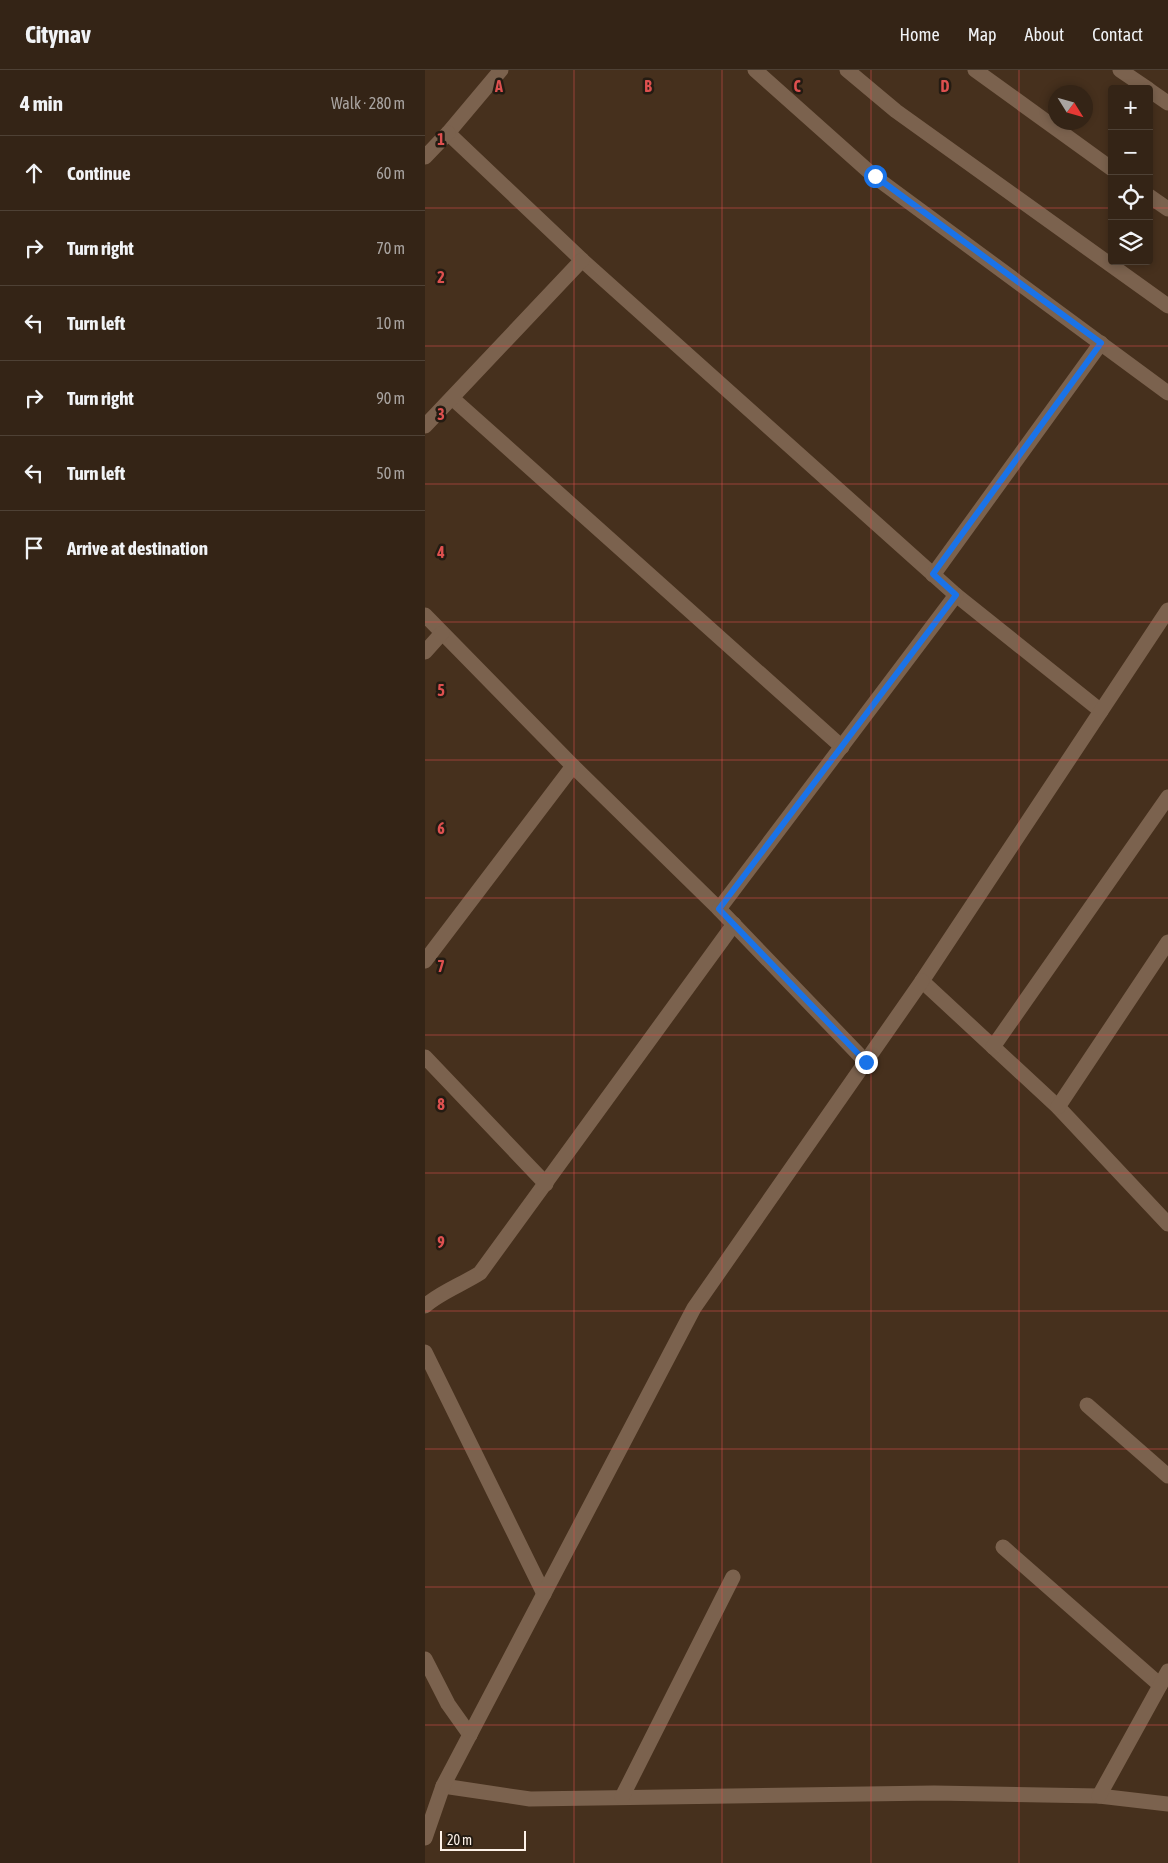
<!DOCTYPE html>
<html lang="en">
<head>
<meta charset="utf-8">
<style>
  :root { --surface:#342416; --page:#3c2c1f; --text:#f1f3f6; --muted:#a9a4a1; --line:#4e4135 }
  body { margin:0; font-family:"Asap Condensed",sans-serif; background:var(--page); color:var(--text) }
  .controls { position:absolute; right:15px; top:15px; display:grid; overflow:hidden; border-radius:5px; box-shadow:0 2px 8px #0003 }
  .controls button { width:45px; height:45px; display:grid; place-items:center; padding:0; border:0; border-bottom:1px solid var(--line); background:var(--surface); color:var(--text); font:25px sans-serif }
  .compass { position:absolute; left:623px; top:15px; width:45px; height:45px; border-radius:50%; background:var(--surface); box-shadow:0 2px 8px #0003; rotate:127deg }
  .scale { position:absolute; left:15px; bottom:12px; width:86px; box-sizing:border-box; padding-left:5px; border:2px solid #fef2e9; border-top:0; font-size:14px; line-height:18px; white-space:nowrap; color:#fef2e9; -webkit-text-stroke:4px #241b12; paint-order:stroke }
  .stop { position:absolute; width:15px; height:15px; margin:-11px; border:4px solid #1a73e8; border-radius:50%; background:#fff }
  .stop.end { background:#1a73e8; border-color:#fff; box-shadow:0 1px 5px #0008 }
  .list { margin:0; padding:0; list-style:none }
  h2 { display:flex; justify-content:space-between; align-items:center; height:65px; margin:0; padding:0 20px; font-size:21px }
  h2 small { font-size:16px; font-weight:400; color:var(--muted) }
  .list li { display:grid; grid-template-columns:32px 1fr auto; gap:15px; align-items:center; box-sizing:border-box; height:75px; padding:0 20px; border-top:1px solid var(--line) }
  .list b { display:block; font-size:19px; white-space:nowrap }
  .list em { font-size:16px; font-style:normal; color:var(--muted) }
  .icon { flex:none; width:28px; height:28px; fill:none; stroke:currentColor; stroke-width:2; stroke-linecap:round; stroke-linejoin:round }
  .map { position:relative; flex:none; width:743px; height:1793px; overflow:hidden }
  header { display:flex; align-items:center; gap:30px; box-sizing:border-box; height:70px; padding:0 25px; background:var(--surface); border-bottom:1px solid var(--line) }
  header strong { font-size:24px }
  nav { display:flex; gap:28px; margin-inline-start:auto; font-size:18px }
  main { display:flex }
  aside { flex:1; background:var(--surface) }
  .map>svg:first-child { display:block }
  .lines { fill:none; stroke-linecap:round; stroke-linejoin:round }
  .minor { stroke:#7b624e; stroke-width:15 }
  .route { stroke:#1a73e8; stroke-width:6 }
  .grid { fill:none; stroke:#de504f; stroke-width:1; stroke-opacity:0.55 }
  .grid-label { font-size:16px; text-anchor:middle; font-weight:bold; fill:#de504f; stroke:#241b12; stroke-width:5; stroke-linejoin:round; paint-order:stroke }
</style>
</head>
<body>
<header>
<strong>Citynav</strong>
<nav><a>Home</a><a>Map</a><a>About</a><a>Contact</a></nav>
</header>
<main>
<aside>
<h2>4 min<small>Walk · 280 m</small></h2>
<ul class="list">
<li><svg class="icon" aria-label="ahead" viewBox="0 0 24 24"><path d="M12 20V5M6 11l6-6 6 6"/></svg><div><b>Continue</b></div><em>60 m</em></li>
<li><svg class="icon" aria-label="right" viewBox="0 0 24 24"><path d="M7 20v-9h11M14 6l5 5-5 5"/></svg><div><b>Turn right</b></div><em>70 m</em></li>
<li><svg class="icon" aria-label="left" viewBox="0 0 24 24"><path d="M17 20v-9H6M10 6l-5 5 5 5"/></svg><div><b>Turn left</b></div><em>10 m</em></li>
<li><svg class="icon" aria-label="right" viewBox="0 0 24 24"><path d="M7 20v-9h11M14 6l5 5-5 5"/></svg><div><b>Turn right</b></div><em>90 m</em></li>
<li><svg class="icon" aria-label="left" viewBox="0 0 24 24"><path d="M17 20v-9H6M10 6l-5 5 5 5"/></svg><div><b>Turn left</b></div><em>50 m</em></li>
<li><svg class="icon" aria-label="arrive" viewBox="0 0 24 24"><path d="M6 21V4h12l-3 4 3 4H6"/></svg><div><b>Arrive at destination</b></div></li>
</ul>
</aside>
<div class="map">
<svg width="743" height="1793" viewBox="0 0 743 1793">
  <rect width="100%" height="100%" fill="#46301d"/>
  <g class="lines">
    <g class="minor">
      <polyline points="76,0 23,63 157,190 531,525 676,641"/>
      <polyline points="330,0 450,107 743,323"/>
      <polyline points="422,0 471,41 743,236"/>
      <polyline points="550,0 687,99"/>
      <polyline points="695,0 723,19"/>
      <polyline points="724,20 743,33"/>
      <polyline points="0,87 23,63"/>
      <polyline points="724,126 743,139"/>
      <polyline points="27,328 417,677"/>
      <polyline points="0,356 157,190"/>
      <polyline points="508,505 676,273"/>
      <polyline points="743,540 497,911 633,1037 743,1154"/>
      <polyline points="0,545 148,696 294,839 441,992"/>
      <polyline points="0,582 17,563"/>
      <polyline points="294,839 531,525"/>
      <polyline points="0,891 148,696"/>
      <polyline points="568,977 743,727"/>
      <polyline points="0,987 121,1114"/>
      <polyline points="633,1037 743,872"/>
      <path d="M0,1236C14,1223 38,1214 55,1203L309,854"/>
      <polyline points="0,1282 119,1524"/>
      <polyline points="662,1335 743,1406"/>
      <polyline points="578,1477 735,1615"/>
      <polyline points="0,1589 23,1634 45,1665"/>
      <polyline points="18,1716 105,1729 509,1723 674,1726 743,1734"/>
      <polyline points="674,1726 743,1601"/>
      <polyline points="197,1727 308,1507"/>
      <polyline points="0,1768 18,1716 269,1238 497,911"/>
    </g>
  </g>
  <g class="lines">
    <polyline class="route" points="441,992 294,839 531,525 508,504 676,273 450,106"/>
  </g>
  <path class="grid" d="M149,0V1793M297,0V1793M446,0V1793M594,0V1793M0,138H687M724,138H743M0,276H743M0,414H743M0,552H743M0,690H743M0,828H743M0,965H743M0,1103H743M0,1241H743M0,1379H743M0,1517H743M0,1655H743"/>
  <g class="grid-label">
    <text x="74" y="22">A</text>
    <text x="223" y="22">B</text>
    <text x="372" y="22">C</text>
    <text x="520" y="22">D</text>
    <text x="16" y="75">1</text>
    <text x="16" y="213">2</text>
    <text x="16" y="350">3</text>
    <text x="16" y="488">4</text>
    <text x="16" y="626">5</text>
    <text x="16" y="764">6</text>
    <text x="16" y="902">7</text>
    <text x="16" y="1040">8</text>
    <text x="16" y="1178">9</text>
  </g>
</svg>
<div class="controls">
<button>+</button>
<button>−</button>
<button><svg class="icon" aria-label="locate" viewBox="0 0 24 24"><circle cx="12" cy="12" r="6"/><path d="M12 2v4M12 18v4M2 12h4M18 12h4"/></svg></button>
<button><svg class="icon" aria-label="layers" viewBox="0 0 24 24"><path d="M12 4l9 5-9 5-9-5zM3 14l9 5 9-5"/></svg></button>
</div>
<svg class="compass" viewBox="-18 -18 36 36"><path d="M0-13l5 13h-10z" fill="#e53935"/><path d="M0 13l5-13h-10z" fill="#a9a4a1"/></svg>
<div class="scale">20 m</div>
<div class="stop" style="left:450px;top:106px"></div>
<div class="stop end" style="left:441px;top:992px"></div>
</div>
</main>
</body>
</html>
